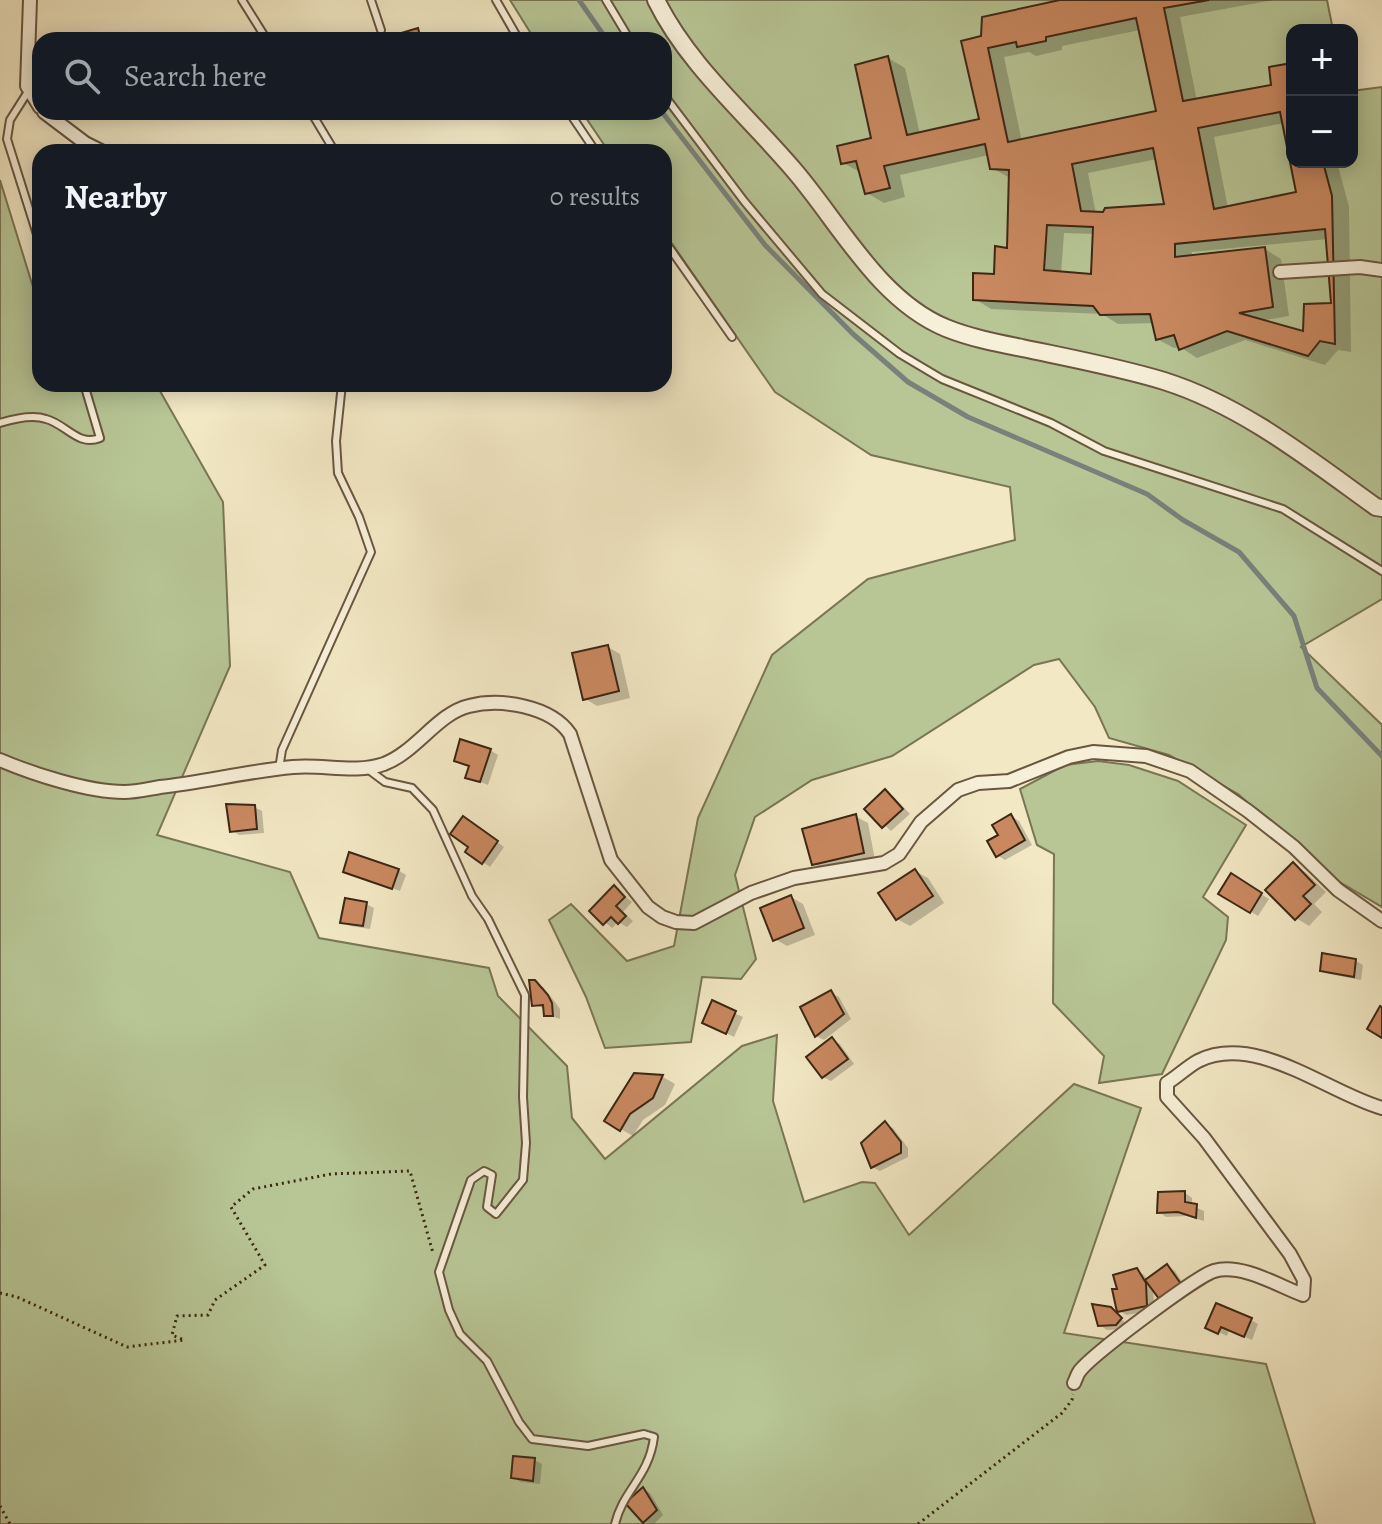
<!DOCTYPE html>
<html lang="en">
<head>
<meta charset="utf-8">
<style>
  :root { --surface:#171b24; --page:#242831; --text:#f1f3f6; --muted:#9ea1a6; --line:#363941 }
  body { margin:0; font-family:Alegreya,serif; background:var(--page); color:var(--text) }
  .controls { position:absolute; right:24px; top:24px; display:grid; overflow:hidden; border-radius:16px; box-shadow:0 4px 20px #0003 }
  .controls button { width:72px; height:72px; display:grid; place-items:center; padding:0; border:0; border-bottom:2px solid var(--line); background:var(--surface); color:var(--text); font:40px sans-serif }
  .list { margin:0; padding:0; list-style:none }
  h2 { display:flex; justify-content:space-between; align-items:center; height:104px; margin:0; padding:0 32px; font-size:34px }
  h2 small { font-size:26px; font-weight:400; color:var(--muted) }
  .icon { flex:none; width:44px; height:44px; fill:none; stroke:currentColor; stroke-width:2; stroke-linecap:round; stroke-linejoin:round }
  .map { position:relative; flex:none; width:1382px; height:1524px; overflow:hidden }
  .search { position:absolute; background:var(--surface); box-shadow:0 4px 20px #0003; left:32px; top:32px; width:640px; height:88px; display:flex; align-items:center; gap:20px; box-sizing:border-box; padding:0 28px; border-radius:24px; color:var(--muted); font-size:30px }
  .panel { position:absolute; background:var(--surface); box-shadow:0 4px 20px #0003; left:32px; top:144px; width:640px; height:248px; border-radius:24px }
  .map>svg:first-child { display:block }
  .green { fill:#b8c696; stroke:#7a7655; stroke-width:2 }
  .shadow { fill:#0003; fill-rule:evenodd }
  .lines { fill:none; stroke-linecap:round; stroke-linejoin:round }
  .stream { stroke:#78817b; stroke-width:5 }
  .building { fill:#c98860; stroke:#3c2614; stroke-width:2; fill-rule:evenodd }
  .service-casing { stroke:#6a5640; stroke-width:10 }
  .minor-casing { stroke:#6a5640; stroke-width:16 }
  .tertiary-casing { stroke:#6a5640; stroke-width:20 }
  .path { stroke:#3c2614; stroke-width:3; stroke-dasharray:2 4; stroke-linecap:butt }
  .service { stroke:#f7f0d9; stroke-width:6 }
  .minor { stroke:#f7f0d9; stroke-width:12 }
  .tertiary { stroke:#f7f0d9; stroke-width:16 }
</style>
</head>
<body>
<div class="map">
<svg width="1382" height="1524" viewBox="0 0 1382 1524">
  <rect width="100%" height="100%" fill="#f2e8c4"/>
  <filter id="stains"><feTurbulence type="fractalNoise" baseFrequency=".0025" numOctaves="4"/><feColorMatrix values="0 0 0 0 .2 0 0 0 0 .09 0 0 0 0 .02 0 0 0 .5 -.17"/></filter>
  <radialGradient id="worn" r=".72"><stop offset=".6" stop-color="#630" stop-opacity="0"/><stop offset="1" stop-color="#630" stop-opacity=".3"/></radialGradient>
  <g class="green">
    <polygon points="510,0 1327,0 1333,30 1292,30 1292,162 1352,162 1352,91 1382,87 1382,599 1301,647 1382,725 1382,907 1338,881 1238,794 1169,755 1109,738 1095,707 1059,659 1034,665 892,756 812,780 755,817 735,875 756,959 741,979 702,977 691,1042 605,1048 586,997 549,920 571,904 627,961 674,946 698,818 772,655 868,579 1015,540 1010,487 871,455 775,392 664,232 664,152 609,152 582,112 664,112 664,40 535,40"/>
    <polygon points="0,180 33,287 40,292 40,384 156,384 223,502 230,666 157,835 290,872 319,938 489,968 498,996 567,1066 572,1118 605,1159 742,1046 777,1035 773,1101 804,1202 862,1182 875,1183 909,1235 1074,1084 1141,1108 1064,1333 1266,1364 1315,1524 0,1524"/>
    <polygon points="1098,761 1129,765 1178,781 1246,825 1203,897 1228,917 1226,940 1162,1074 1099,1083 1104,1056 1053,1003 1054,854 1037,845 1020,789 1065,765"/>
  </g>
  <g class="shadow">
    <path d="M1070,0H1274L1180,17L1197,101L1274,87L1292,65V162L1284,123L1214,137L1228,208L1299,194L1292,162H1337L1349,207L1351,352L1338,350L1325,365L1245,340L1197,358L1180,347L1174,348L1157,339L1154,323L1118,324L1102,314L991,309L975,299L996,276L1009,251L1010,178L992,168L989,155L900,175L905,197L884,203L867,193L860,172L843,163L873,140L888,58L905,68L920,134L981,121L983,37ZM1140,30L1158,113L1022,142L1004,57L1029,52L1036,56L1062,50V46ZM1157,159L1166,206L1096,214L1088,173ZM1064,233L1095,234L1093,277L1061,274ZM1328,239L1334,305L1305,334L1259,321L1289,316L1281,259L1265,249L1191,257L1192,252Z"/>
    <polygon points="417,30 425,35 427,40 391,40"/>
    <polygon points="608,647 620,654 630,698 597,706 584,698"/>
    <polygon points="490,750 498,755 488,785 468,777 471,767 456,760"/>
    <polygon points="885,792 893,796 910,814 891,831 867,809"/>
    <polygon points="254,807 262,811 264,833 239,835 231,830"/>
    <polygon points="855,816 868,823 875,860 826,871 814,864"/>
    <polygon points="1011,816 1019,821 1032,845 1005,860 997,855 1000,836"/>
    <polygon points="471,823 504,847 490,867 483,862"/>
    <polygon points="1293,865 1305,872 1326,892 1314,904 1322,912 1309,926 1296,918"/>
    <polygon points="398,870 406,875 400,891 345,871"/>
    <polygon points="915,871 928,878 944,903 910,926 897,919"/>
    <polygon points="1232,876 1269,899 1258,916 1221,893"/>
    <polygon points="614,888 632,902 623,912 633,921 627,927 618,922 612,928 592,911"/>
    <polygon points="791,897 803,904 815,935 787,946 775,939"/>
    <polygon points="366,904 374,908 370,929 350,926 343,922"/>
    <polygon points="1356,961 1363,965 1361,980 1329,974 1322,970"/>
    <polygon points="534,982 543,987 555,1002 560,1009 560,1019 546,1014 545,1009 534,1004"/>
    <polygon points="831,993 839,997 851,1019 824,1040 816,1036"/>
    <polygon points="713,1003 743,1017 734,1037 712,1026"/>
    <polygon points="832,1040 840,1044 854,1064 831,1081 823,1077"/>
    <polygon points="635,1075 663,1077 675,1084 665,1105 643,1120 633,1136 607,1121"/>
    <polygon points="885,1124 893,1128 908,1148 908,1157 880,1171 872,1167"/>
    <polygon points="1185,1193 1192,1198 1192,1206 1204,1211 1204,1221 1187,1216 1166,1217 1159,1212"/>
    <polygon points="1167,1266 1175,1271 1187,1289 1153,1287 1154,1310 1127,1315 1119,1311 1120,1290 1136,1270 1144,1275 1148,1281"/>
    <polygon points="1110,1309 1128,1325 1124,1329 1107,1330 1099,1325"/>
    <polygon points="1251,1320 1258,1324 1252,1340 1229,1330 1227,1336 1208,1327"/>
    <polygon points="534,1460 542,1464 540,1484 521,1482 513,1477"/>
    <polygon points="643,1489 650,1493 663,1515 654,1524 644,1522"/>
  </g>
  <g class="lines">
    <g class="stream">
      <polyline points="579,0 607,40"/>
      <polyline points="662,112 765,245 853,334 908,382 968,417 1147,494 1183,520 1239,552 1294,616 1317,688 1382,756"/>
    </g>
  </g>
  <g class="building">
    <path d="M1060,0H1209L1164,8L1183,101L1271,85L1269,67L1292,63V162H1323L1332,196L1335,344L1320,341L1308,356L1227,331L1179,350L1174,335L1156,340L1150,314L1100,315L1093,306L973,300V273L994,274L995,246L1007,248L1009,170L990,169L985,144L884,166L890,188L865,194L856,161L841,164L837,146L871,138L855,65L888,56L907,135L979,119L961,41L981,36L982,17ZM1136,18L1156,111L1008,142L988,48L1016,42L1017,47L1046,41V37ZM1280,112L1296,192L1214,209L1198,128ZM1153,148L1164,204L1105,208L1103,212L1081,211L1072,164ZM1047,225L1093,227L1091,274L1044,270ZM1325,229L1331,303L1304,304L1303,331L1239,313L1273,307L1265,247L1175,257V244Z"/>
    <polygon points="418,28 421,40 389,40 388,37"/>
    <polygon points="608,645 619,691 583,700 572,653"/>
    <polygon points="460,739 491,749 480,782 465,778 469,766 454,761"/>
    <polygon points="885,789 903,809 882,828 864,809"/>
    <polygon points="226,804 255,805 257,829 230,832"/>
    <polygon points="856,814 864,853 812,865 802,829"/>
    <polygon points="1011,814 1025,840 996,857 987,841 998,835 992,825"/>
    <polygon points="463,816 498,841 482,864 465,852 468,847 450,834"/>
    <polygon points="349,852 399,869 392,889 343,872"/>
    <polygon points="1293,862 1315,885 1303,896 1311,904 1295,920 1265,890"/>
    <polygon points="915,869 933,896 896,920 878,893"/>
    <polygon points="1231,873 1262,893 1250,913 1218,894"/>
    <polygon points="614,885 625,897 616,906 626,916 618,924 611,917 603,925 589,911"/>
    <polygon points="791,895 804,928 773,941 760,908"/>
    <polygon points="345,898 367,902 363,926 340,923"/>
    <polygon points="1322,953 1356,959 1354,977 1320,971"/>
    <polygon points="529,980 535,980 548,995 552,1003 553,1016 544,1016 543,1005 532,1006"/>
    <polygon points="831,990 844,1014 815,1037 800,1007"/>
    <polygon points="712,1000 736,1011 726,1034 702,1023"/>
    <polygon points="1380,1006 1382,1007 1382,1038 1367,1029"/>
    <polygon points="832,1037 848,1059 822,1078 806,1057"/>
    <polygon points="634,1073 663,1075 653,1098 630,1114 620,1131 604,1121"/>
    <polygon points="885,1121 901,1142 901,1153 871,1168 861,1143"/>
    <polygon points="1185,1191 1185,1202 1197,1204 1196,1218 1178,1212 1157,1213 1158,1192"/>
    <polygon points="1167,1264 1181,1284 1160,1300 1145,1280"/>
    <polygon points="1137,1268 1146,1283 1147,1306 1117,1312 1112,1289 1117,1289 1113,1275"/>
    <polygon points="1216,1303 1252,1318 1244,1337 1221,1327 1218,1334 1205,1328"/>
    <polygon points="1092,1304 1111,1307 1122,1318 1116,1325 1098,1326"/>
    <polygon points="513,1456 535,1458 533,1481 511,1478"/>
    <polygon points="643,1487 657,1510 643,1523 625,1503"/>
  </g>
  <g class="lines">
    <g class="service-casing">
      <g id="service">
        <polyline points="242,0 267,40"/>
        <polyline points="371,0 381,30"/>
        <polyline points="496,0 519,40"/>
        <polyline points="606,0 630,40"/>
        <polyline points="29,90 10,120 7,139 40,244"/>
        <polyline points="664,95 744,201 822,294 900,354 942,379 1051,423 1104,451 1283,509 1382,571"/>
        <polyline points="311,112 335,152"/>
        <polyline points="569,112 596,152"/>
        <polyline points="664,240 732,337"/>
        <path d="M0,423C13,419 32,414 46,419C66,424 78,447 100,438L84,384"/>
        <polyline points="279,769 282,750 371,552 359,517 338,473 336,441 342,384"/>
        <path d="M369,770L385,782L412,788L433,810L472,896L488,919L525,995L523,1097L526,1143L523,1180L496,1214L487,1207L492,1175L484,1171L471,1180L439,1272L449,1310L460,1334L487,1361L519,1422L532,1439L588,1446L644,1434L654,1437C649,1477 623,1490 615,1524"/>
      </g>
    </g>
    <g class="minor-casing">
      <g id="minor">
        <polyline points="30,0 27,86 40,107"/>
        <polyline points="44,112 85,143 103,152"/>
        <polyline points="1280,272 1360,267 1382,270"/>
        <path d="M0,760C33,774 88,792 124,792C136,792 148,789 160,787C204,782 249,771 293,767C323,764 355,774 384,764C416,752 438,713 469,706C501,698 551,706 570,734L611,860L648,907L662,917L676,922L694,923L751,893L794,878L884,863L899,854L921,822L958,790L978,783L1009,781L1069,757L1093,752L1146,756L1190,771L1248,811L1294,847L1338,890L1382,921"/>
        <path d="M1074,1383C1075,1381 1078,1373 1079,1372C1090,1356 1197,1276 1214,1271C1241,1263 1277,1285 1303,1295L1304,1280L1290,1254L1204,1138L1167,1097V1083C1177,1077 1187,1067 1198,1061C1256,1032 1328,1093 1382,1108"/>
      </g>
    </g>
    <g class="tertiary-casing">
      <path id="tertiary" d="M656,0C688,65 746,114 793,169C839,222 878,300 946,328C971,338 997,343 1022,348C1069,358 1118,367 1164,381C1243,406 1309,459 1376,507L1382,508"/>
    </g>
    <g class="path">
      <polyline points="0,1293 17,1297 127,1347 184,1340 172,1335 177,1316 208,1315 215,1300 265,1265 231,1207 253,1189 331,1174 410,1171 433,1253"/>
      <polyline points="0,1506 10,1524"/>
      <polyline points="918,1524 1062,1413 1072,1400 1073,1394"/>
    </g>
    <use href="#service" class="service"/>
    <use href="#minor" class="minor"/>
    <use href="#tertiary" class="tertiary"/>
  </g>
  <rect width="100%" height="100%" filter="url(#stains)"/>
  <rect width="100%" height="100%" fill="url(#worn)"/>
</svg>
<div class="controls">
<button>+</button>
<button>−</button>
</div>
<div class="search"><svg class="icon" aria-label="search" viewBox="0 0 24 24"><circle cx="10" cy="10" r="6"/><path d="M15 15l6 6"/></svg>Search here</div>
<section class="panel">
<h2>Nearby<small>0 results</small></h2>
<ul class="list">
</ul>
</section>
</div>
</body>
</html>
